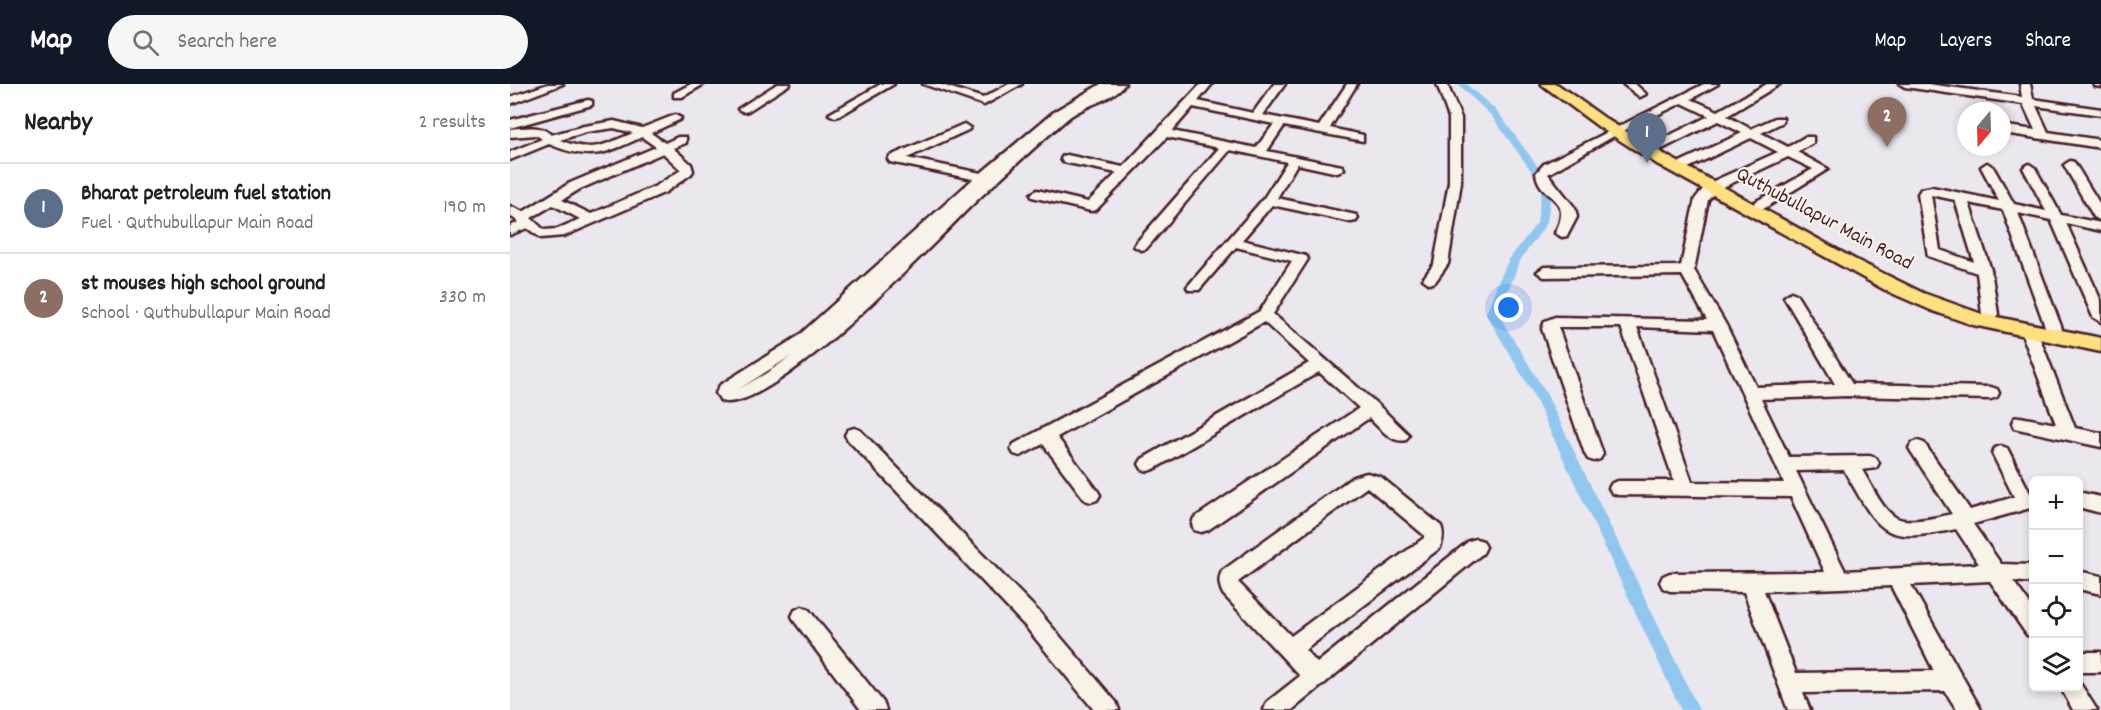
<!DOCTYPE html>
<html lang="en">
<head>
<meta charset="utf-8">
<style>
  :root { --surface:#fff; --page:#f6f6f6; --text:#202124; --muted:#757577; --line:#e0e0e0; --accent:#111827 }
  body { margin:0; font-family:Dekko,sans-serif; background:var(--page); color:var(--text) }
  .controls { position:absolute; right:18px; bottom:18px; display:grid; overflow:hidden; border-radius:9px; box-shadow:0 3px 9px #0003 }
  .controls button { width:54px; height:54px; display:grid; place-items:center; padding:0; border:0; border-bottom:2px solid var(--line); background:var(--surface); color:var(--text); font:30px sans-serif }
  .compass { position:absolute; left:1447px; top:18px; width:54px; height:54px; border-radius:50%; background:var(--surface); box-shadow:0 3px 9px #0003; rotate:199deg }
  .you { position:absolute; left:999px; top:224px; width:21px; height:21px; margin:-15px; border:4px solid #fff; border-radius:50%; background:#1a73e8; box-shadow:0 0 0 9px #1a73e833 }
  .badge { display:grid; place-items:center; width:39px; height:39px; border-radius:50%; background:var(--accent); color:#fff; font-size:20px; font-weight:700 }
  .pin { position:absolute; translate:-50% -50px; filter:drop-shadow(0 2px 3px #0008) }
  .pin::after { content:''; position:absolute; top:32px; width:21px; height:18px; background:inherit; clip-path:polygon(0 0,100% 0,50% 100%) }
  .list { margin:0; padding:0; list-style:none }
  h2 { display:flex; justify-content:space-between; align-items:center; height:78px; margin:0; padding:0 24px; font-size:26px }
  h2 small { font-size:20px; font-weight:400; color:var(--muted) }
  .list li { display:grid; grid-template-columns:39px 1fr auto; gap:18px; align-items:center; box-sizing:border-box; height:90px; padding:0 24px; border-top:2px solid var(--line) }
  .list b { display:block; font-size:22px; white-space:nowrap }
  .list p { margin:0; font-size:20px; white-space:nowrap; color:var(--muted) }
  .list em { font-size:20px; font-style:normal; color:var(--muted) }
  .icon { flex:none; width:33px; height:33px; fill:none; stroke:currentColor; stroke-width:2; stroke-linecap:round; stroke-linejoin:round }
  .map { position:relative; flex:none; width:1591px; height:626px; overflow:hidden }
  header { display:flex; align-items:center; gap:36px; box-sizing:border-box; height:84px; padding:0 30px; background:var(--accent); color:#fff }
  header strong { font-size:28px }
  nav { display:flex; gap:33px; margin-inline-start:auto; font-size:21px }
  .search { width:420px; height:54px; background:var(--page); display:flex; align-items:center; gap:15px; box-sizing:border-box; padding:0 21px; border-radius:33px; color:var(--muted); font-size:22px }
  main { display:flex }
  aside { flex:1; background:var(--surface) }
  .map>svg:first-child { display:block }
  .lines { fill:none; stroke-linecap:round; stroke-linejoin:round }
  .canal { fill:#91c7ef; fill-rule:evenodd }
  .minor-casing { stroke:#4a1f2b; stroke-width:5 }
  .major-casing { stroke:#4a1f2b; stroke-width:5 }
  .minor { fill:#f7f3e8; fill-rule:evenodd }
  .major { fill:#fde080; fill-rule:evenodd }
  .labels { text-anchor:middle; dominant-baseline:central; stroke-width:4.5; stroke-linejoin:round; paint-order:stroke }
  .street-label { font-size:21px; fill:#4a1f2b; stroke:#f7f3e8 }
</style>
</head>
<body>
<header>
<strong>Map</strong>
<div class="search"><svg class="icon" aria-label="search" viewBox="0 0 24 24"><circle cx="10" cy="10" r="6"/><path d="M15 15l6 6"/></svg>Search here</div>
<nav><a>Map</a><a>Layers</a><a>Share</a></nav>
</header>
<main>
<aside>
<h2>Nearby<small>2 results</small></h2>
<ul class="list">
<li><span class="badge" style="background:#5c6f8a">1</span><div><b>Bharat petroleum fuel station</b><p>Fuel · Quthubullapur Main Road</p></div><em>190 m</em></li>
<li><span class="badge" style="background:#8d6e63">2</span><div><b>st mouses high school ground</b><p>School · Quthubullapur Main Road</p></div><em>330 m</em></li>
</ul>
</aside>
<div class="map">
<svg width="1591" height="626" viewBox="0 0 1591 626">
  <rect width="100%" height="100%" fill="#eae7ef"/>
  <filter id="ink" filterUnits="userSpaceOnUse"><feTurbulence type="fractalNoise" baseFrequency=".0167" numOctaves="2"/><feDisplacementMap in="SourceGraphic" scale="12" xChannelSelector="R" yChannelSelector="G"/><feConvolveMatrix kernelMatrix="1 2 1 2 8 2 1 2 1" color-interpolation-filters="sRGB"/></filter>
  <g filter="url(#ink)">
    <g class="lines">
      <polygon class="canal" points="947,0 956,0 987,27 1042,102 1037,139 1011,175 988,230 1036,309 1189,626 1171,626 1023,310 976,230 987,200 1000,174 1027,139 1032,102 981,31"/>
      <g class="minor-casing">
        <g id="minor">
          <polygon points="38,0 53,0 0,20 0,13"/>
          <polygon points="181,0 194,0 172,13 164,13 164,9"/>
          <polygon points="267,0 280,0 238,27 234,28 228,25"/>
          <polygon points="371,0 384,0 329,32 325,33 319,30"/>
          <polygon points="413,0 429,0 473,14 499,0 512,0 474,21"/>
          <path d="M591,0H615C600,18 575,20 557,35C525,63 493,91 462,121C424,158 261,332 211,317L206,309L210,301L287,253L463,95L380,78L378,75L380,72L454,40L460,44L458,46L397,74L471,89L545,27ZM281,272L260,287L229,305Z"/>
          <path d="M691,0H702L688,17L743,29L764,0H775L753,31L809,42L837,0H847L820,44L853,51V57L774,42L757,67L832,82L834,85L828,89L787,80L767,114L846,131L848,134L846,137L841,138L762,121L732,156L796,172L798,175L763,230L867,320L899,351L896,356C882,360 869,343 859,334L698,446L691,448L684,446L682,440L684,434L849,324L809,288L644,385L638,387L632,385L629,380L632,375L799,279L754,238L547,353L587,406L590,411L587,416L581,418L575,416L533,360L510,372L504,370L501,365L504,360L750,227L782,177L726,163L689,206H679L677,203L754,114L777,78L720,66L636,165L631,166L624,162L626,159L709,64L657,53L586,126L581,127L522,113L521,110L527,106L578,118L607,89L553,78L551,75L553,72L557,71L613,83ZM683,23L764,40L746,64L662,47Z"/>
          <polygon points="927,0 937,0 951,34 951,98 938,180 925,198 920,200 913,195 924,180 939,98 939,34"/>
          <polygon points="1113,0 1125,0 1136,10 1130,13"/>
          <path d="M1194,0H1208L1181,15L1208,27L1257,0H1270L1217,32L1241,45L1265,34H1273V38L1251,49L1278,63L1295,53H1303V59L1287,68L1318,85L1255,124H1245L1243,121L1245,118L1303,85L1278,73L1207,106L1198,116L1184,186L1216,241L1246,303L1325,300L1274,213L1281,208L1286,210L1342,300L1481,303L1487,305L1489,309L1487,313L1481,315L1337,312L1251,315L1279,373L1360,372L1366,374L1369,379L1366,384L1352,386C1361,400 1371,424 1385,433C1397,441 1429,433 1442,430L1402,369L1399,364L1402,359L1408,357L1414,359L1460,426L1504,413L1482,369L1485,364L1491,362L1497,364L1520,409H1524V423L1463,440L1491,480L1524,481V499L1503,497L1524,526V553L1517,551L1480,497L1401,501L1471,626H1447L1435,607L1293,609L1300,626H1278L1234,508L1160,507L1153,504L1150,498L1153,492L1160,489L1315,488L1281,413L1108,411L1102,409L1099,404L1102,399L1108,397H1164L1111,243H1048L1093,370L1090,375L1084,377L1078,375L1075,370L1032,245L1035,237L1045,233L1197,236L1172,191L1034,193L1027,188L1034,183L1171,182L1185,115L1197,100L1268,68L1241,54L1178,84H1170L1168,81L1170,78L1232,49L1208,37L1142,70H1134V64L1199,32L1172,19L1111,48L1038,90L1065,124L1067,133L1057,152L1052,153L1045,149C1065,110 1029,117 1026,89L1034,80ZM1127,243L1203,246L1274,399L1182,398ZM1334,386C1370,448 1370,461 1446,445L1469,480L1335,487L1286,387ZM1381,502L1424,587L1286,589L1254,507Z"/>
          <polygon points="1390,0 1418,0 1512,13 1510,0 1520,0 1523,15 1591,25 1591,31 1526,22 1538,48 1591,56 1591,64 1493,49 1493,43 1497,42 1525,46 1513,20 1395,3"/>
          <polygon points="1584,0 1591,0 1591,3 1585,2"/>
          <polygon points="78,16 82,17 82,21 0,44 0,36"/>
          <path d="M165,31L171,34L169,36L141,49L155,59L168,53H176V59L163,64L181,80L183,87L181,90L156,108L54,152L31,154L17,144L0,151V142L9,138L0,132V122L13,128L60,99L146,63L132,53C93,71 80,77 39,60L0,76V68L32,55L26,51L0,53V45C14,44 31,40 41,51L74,42L104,37L132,44ZM104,44L123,49C92,62 82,69 50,56L76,48ZM153,69L171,86L146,102L81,130L52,116L70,105ZM43,121L70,135L47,145L34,146L21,134Z"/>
          <polygon points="1560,77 1564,78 1591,122 1591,137 1584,133 1554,81"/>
          <path d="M1477,79L1483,83L1504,120L1536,127L1513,84L1519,80L1525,84L1551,131L1591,139V147L1556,139L1591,217V238L1583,233L1541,136L1508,129L1552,245L1549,249L1544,250L1536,245L1493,126L1459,119L1481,186L1488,230L1485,234H1475L1472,230L1467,189L1418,172L1408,110L1411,105L1422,103L1489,117L1471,83ZM1421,111L1445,116L1464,178L1430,166Z"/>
          <polygon points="1519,242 1527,247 1565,344 1591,349 1591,363 1504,344 1502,339 1504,334 1510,333 1546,340 1511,247"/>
          <polygon points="344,344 350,346 530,529 606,618 609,626 584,626 516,543 338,356 335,351 338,346"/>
          <path d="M857,389L871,393L931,442C934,450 933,456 930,464L795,566L807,579L959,457L966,455L973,457L976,463L973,469L782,626H754L757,618L790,592L713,510C709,501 708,496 712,487L843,393ZM857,403L914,451V454L781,552L728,498Z"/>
          <polygon points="1568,408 1591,413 1591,429 1568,423"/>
          <polygon points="1568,487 1591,492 1591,510 1568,505"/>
          <polygon points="292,523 299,526 373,618 376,626 351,626 285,538 282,532 285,526"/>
          <rect x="1568" y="568" width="23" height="20"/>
          <polygon points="1568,596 1587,626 1563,626 1551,604 1568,604"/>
        </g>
      </g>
      <g class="major-casing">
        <polygon id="major" points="1031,0 1047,0 1099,37 1159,73 1346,176 1413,209 1472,230 1591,254 1591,268 1463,241 1423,227 1377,207 1147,80 1089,43"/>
      </g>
      <use href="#minor" class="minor"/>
      <use href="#major" class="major"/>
    </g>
  </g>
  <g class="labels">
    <g class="street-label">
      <text transform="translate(1314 136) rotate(28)">Quthubullapur Main Road</text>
    </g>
  </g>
</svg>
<div class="controls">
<button>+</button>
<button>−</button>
<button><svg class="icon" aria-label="locate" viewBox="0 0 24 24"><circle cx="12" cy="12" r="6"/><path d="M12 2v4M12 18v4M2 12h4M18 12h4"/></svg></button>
<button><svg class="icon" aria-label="layers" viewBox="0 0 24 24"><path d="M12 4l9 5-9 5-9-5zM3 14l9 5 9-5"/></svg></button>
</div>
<svg class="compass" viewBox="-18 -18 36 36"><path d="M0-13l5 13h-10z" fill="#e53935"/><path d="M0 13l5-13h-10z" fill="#757577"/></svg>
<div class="you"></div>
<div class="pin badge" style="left:1137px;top:79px;background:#5c6f8a">1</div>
<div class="pin badge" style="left:1377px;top:63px;background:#8d6e63">2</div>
</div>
</main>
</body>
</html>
